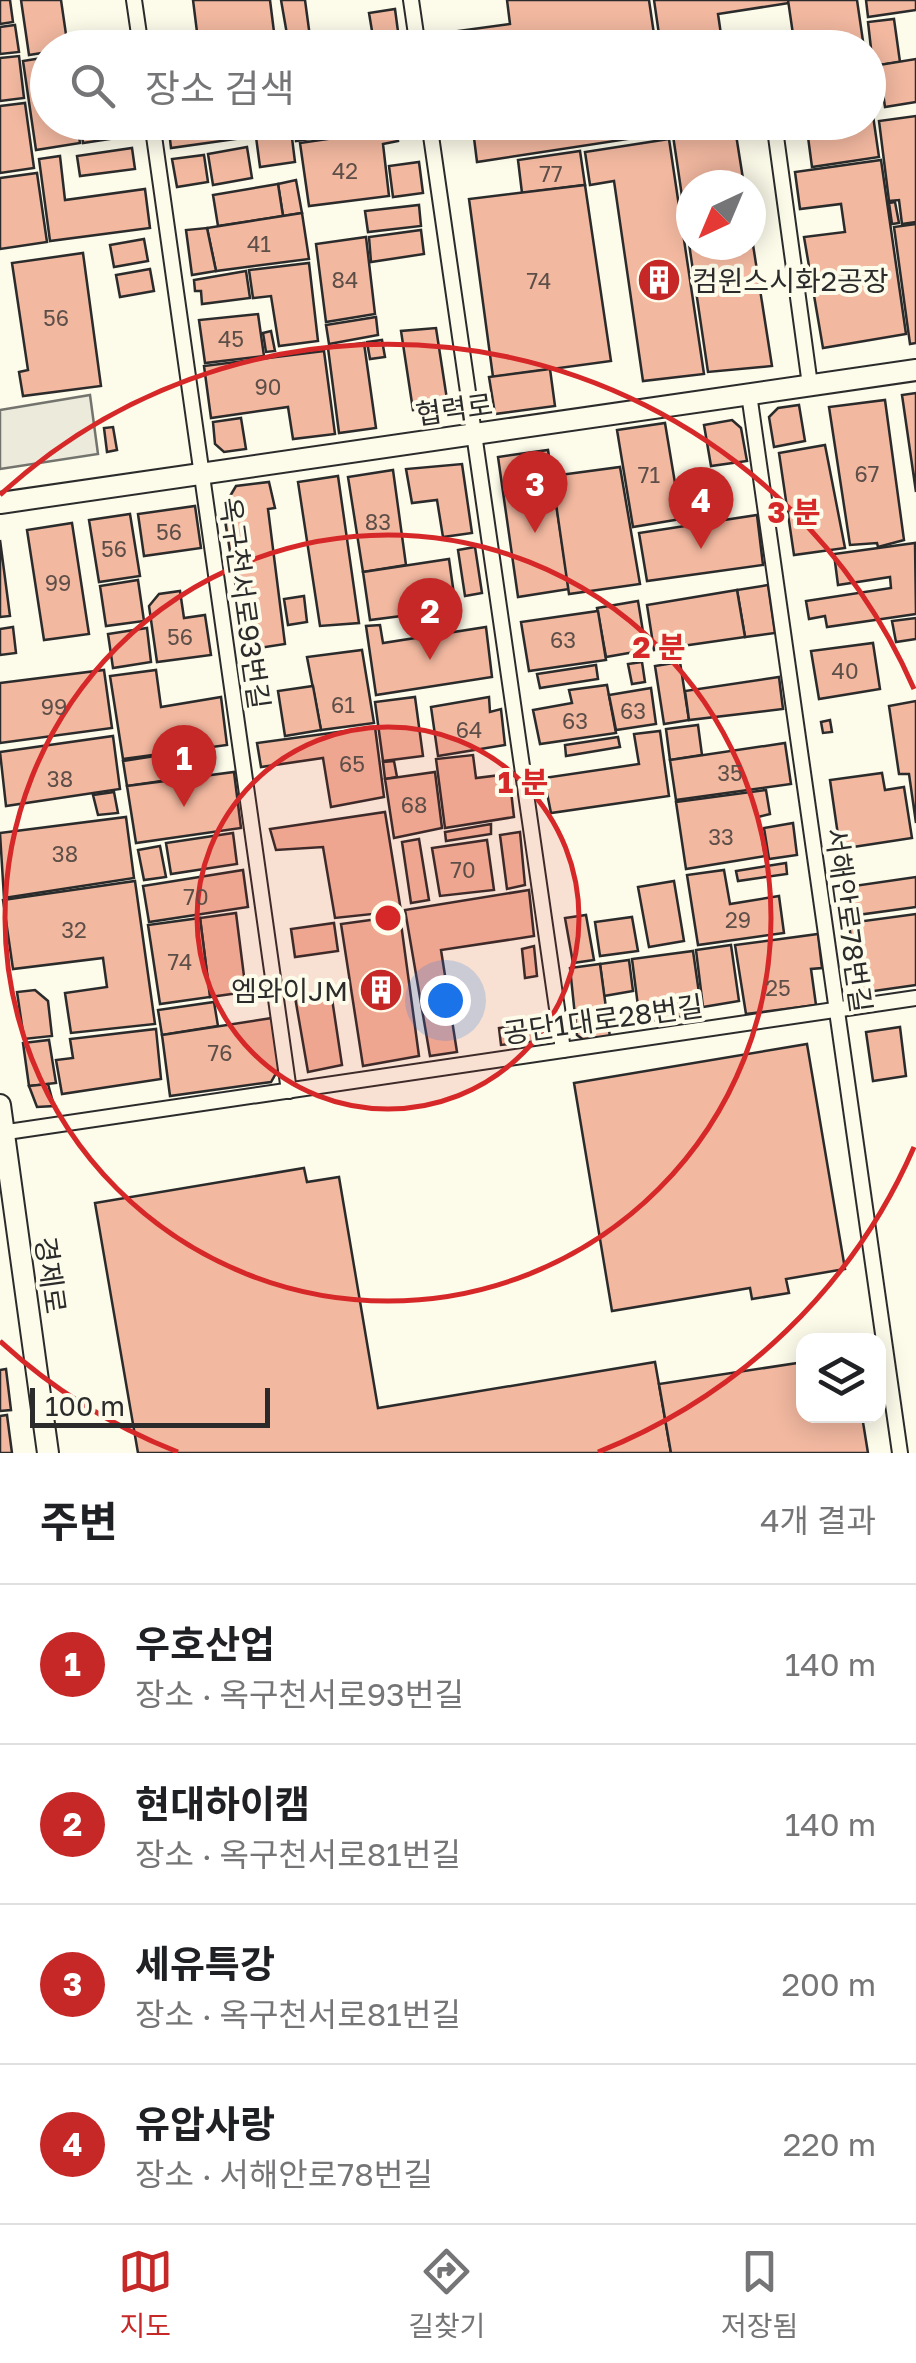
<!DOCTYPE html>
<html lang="ko">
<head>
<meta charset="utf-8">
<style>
  :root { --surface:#fff; --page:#f2f2f2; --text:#202124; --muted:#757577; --line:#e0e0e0; --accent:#c62828 }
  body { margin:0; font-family:"Golos Text","Noto Sans KR",sans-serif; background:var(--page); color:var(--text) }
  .controls { position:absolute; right:30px; bottom:30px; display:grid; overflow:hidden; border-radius:20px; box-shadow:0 5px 25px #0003 }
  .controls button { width:90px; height:90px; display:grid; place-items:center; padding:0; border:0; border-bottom:2px solid var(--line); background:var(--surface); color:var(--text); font:50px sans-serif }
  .compass { position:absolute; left:676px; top:170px; width:90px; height:90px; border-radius:50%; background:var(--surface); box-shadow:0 5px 25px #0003; rotate:224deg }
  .scale { position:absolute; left:30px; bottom:25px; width:240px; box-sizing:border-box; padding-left:10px; border:5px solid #2b2b2b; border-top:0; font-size:28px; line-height:35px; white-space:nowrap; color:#2b2b2b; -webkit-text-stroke:8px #fdfbea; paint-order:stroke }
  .you { position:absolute; left:445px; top:1000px; width:35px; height:35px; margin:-25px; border:8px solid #fff; border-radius:50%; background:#1a73e8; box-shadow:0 0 0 15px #1a73e833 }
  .badge { display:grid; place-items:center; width:65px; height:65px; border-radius:50%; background:var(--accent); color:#fff; font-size:32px; font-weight:700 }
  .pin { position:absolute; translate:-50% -82px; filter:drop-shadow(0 2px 5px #0008) }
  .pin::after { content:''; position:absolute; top:52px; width:35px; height:30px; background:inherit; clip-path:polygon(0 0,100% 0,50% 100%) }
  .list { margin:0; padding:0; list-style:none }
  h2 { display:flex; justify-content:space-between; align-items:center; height:130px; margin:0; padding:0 40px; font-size:42px }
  h2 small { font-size:32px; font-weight:400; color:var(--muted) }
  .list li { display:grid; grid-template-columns:65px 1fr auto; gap:30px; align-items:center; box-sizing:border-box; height:160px; padding:0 40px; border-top:2px solid var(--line) }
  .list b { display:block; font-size:38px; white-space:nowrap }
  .list p { margin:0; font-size:32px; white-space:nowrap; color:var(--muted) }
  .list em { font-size:32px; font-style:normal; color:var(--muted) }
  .icon { flex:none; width:55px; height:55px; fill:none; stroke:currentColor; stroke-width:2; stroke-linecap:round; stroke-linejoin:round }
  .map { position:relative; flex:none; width:916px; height:1453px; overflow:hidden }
  .search { position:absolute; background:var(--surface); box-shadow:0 5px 25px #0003; left:30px; right:30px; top:30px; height:110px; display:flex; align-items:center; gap:25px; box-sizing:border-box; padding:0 35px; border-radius:55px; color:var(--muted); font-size:38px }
  .sheet { height:770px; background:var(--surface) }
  nav { display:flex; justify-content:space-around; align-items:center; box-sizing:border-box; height:140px; border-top:2px solid var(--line); background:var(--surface); font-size:28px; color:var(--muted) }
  nav a { display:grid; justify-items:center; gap:5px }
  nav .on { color:var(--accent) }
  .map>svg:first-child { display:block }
  .parking { fill:#eceadb; stroke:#74746e; stroke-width:2.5 }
  .building { fill:#f2b8a0; stroke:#2b2b2b; stroke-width:2.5 }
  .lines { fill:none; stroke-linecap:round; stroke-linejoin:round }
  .street-casing { stroke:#2b2b2b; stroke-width:18 }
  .secondary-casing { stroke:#2b2b2b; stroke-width:24 }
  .street { stroke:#fdfbea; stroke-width:14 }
  .secondary { stroke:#fdfbea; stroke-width:20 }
  .ring { fill:none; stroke:#d62828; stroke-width:5 }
  .labels { text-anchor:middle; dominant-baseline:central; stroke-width:8; stroke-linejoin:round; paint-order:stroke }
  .number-label { font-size:22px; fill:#5d4e48 }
  .poi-label { font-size:28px; fill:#2b2b2b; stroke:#fdfbea; text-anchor:start }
  .street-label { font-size:28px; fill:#2b2b2b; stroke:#fdfbea }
  .centre { fill:#d62828; stroke:#fdfbea; stroke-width:5 }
  .ring-label { font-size:30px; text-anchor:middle; font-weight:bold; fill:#d62828; stroke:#fdfbea; stroke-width:8; stroke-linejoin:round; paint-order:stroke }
</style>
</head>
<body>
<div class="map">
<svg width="916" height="1453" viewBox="0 0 916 1453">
  <rect width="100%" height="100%" fill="#fdfbea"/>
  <polygon class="parking" points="90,395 98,454 0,469 0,410"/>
  <g class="building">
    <polygon points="0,0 10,0 13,22 0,24"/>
    <polygon points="21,0 61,0 68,48 48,48 48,52 29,55"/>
    <polygon points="193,0 270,0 276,48 160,48 198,40"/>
    <polygon points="281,0 305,0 310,37 288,40"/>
    <polygon points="507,0 649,0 656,48 438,48 436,34 510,24"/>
    <polygon points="654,0 788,0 789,3 718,14 723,48 661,48"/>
    <polygon points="788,0 857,0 864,48 795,48"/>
    <polygon points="866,0 916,0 916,10 868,17"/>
    <polygon points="395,9 399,39 374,43 369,13"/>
    <polygon points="894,19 900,62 873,66 868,22"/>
    <polygon points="15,25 19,52 0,54 0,27"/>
    <polygon points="19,56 24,98 0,101 0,58"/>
    <polygon points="48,57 48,122 77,122 80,143 36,150 23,61"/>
    <polygon points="916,59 916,102 885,107 879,65"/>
    <polygon points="868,81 879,157 812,167 806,122 868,122"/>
    <polygon points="25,103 34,168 0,173 0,106"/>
    <polygon points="916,116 916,222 902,224 899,200 889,201 879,121"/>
    <polygon points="80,122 134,122 136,135 83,143"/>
    <polygon points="168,122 248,122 250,137 171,148"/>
    <polygon points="254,122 290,122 295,162 260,167"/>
    <polygon points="294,122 396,122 396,126 296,141"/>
    <polygon points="472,122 666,122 667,133 477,162"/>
    <polygon points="671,122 734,122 744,185 691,185 691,245 751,245 751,232 772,366 708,372"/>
    <polygon points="396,129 398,141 383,144 389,196 309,206 300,143"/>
    <polygon points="669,139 704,374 643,381 614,181 590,185 585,152"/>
    <polygon points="247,147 252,178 213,185 208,154"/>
    <polygon points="132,148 135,169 80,176 77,156"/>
    <polygon points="580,151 585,185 522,193 518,160"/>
    <polygon points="204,155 208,182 177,187 172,159"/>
    <polygon points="60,156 65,200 145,189 150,228 50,241 39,159"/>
    <polygon points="881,160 906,334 823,348 804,237 845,232 841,204 800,209 795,172"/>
    <polygon points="419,162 423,193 393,197 389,166"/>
    <polygon points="37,173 47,242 0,249 0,178"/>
    <polygon points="296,180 302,213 283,216 278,184"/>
    <polygon points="278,184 283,216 218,226 213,195"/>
    <polygon points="585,185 611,361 493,377 469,199"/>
    <polygon points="895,202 899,223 892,224 889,203"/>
    <polygon points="419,205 421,226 368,232 365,211"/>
    <polygon points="302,213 309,259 216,271 207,228"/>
    <polygon points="916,224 916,343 910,344 894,227"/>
    <polygon points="207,228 216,271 192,275 186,230"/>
    <polygon points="421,230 424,254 371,262 369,237"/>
    <polygon points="366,237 375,314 326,322 316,244"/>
    <polygon points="144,239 148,261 114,267 110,245"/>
    <polygon points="83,253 101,386 23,396 19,372 28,370 12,263"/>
    <polygon points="309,263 318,341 279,346 271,296 253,298 249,270"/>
    <polygon points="150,269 154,291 120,297 116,275"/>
    <polygon points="246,271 250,298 202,304 201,291 195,291 194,280"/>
    <polygon points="258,314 264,356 205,363 199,320"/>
    <polygon points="376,317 378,335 329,344 326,325"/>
    <polygon points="436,328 448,406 413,410 401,331"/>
    <polygon points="271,331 275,351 266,352 263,333"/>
    <polygon points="382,340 385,357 370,359 367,342"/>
    <polygon points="364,343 376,428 339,433 328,348"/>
    <polygon points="324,351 335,434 293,439 288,407 211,418 204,366"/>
    <polygon points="550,369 555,406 495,414 489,377"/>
    <polygon points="916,393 916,492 902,395"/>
    <polygon points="885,400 904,540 878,547 877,543 850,545 829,407"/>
    <polygon points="799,405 805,441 774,447 769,417 778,408"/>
    <polygon points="241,418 246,449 224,452 215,444 213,422"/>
    <polygon points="732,420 741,428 747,461 711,466 704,425"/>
    <polygon points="665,423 681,519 633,527 617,430"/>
    <polygon points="113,427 117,450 107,452 104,428"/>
    <polygon points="825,445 845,548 794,555 779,453"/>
    <polygon points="548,450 569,589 518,597 498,457"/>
    <polygon points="462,464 472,533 443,537 437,500 412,503 406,469"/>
    <polygon points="620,467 640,584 569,594 552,476"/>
    <polygon points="393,470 406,565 363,572 348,477"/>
    <polygon points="338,476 359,623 320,626 298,482"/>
    <polygon points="269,482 275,508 268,509 285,644 246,650 223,508 236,486"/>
    <polygon points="195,506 201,548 144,556 138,514"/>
    <polygon points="130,514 140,576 99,582 89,520"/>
    <polygon points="757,515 763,565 647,581 639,533"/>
    <polygon points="72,523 89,634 44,640 27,530"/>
    <polygon points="0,540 10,616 0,617"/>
    <polygon points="915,543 916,614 827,627 825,616 809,619 806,601 891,588 890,577 838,585 834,554"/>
    <polygon points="475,547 482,593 465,596 458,550"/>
    <polygon points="449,559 456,609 370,620 363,572"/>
    <polygon points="138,580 144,621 106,626 100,586"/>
    <polygon points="768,585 775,633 745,637 737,590"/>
    <polygon points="737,590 745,637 654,650 647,605"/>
    <polygon points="180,591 184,618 205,615 211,655 157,662 149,606 159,594"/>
    <polygon points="304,596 307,622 288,625 284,599"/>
    <polygon points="638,601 646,650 606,657 597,608"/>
    <polygon points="598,611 606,660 529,671 521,622"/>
    <polygon points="916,618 916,639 896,642 892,621"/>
    <polygon points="380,625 383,643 486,627 492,677 376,695 366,626"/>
    <polygon points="13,627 16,653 0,655 0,629"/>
    <polygon points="147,628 151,662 113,668 108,634"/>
    <polygon points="873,643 880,689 819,699 811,651"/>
    <polygon points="362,650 374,723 321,730 307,657"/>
    <polygon points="642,662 645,682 632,684 628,664"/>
    <polygon points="680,662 689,720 664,724 655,666"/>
    <polygon points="596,665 598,679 540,688 537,674"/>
    <polygon points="104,670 112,728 0,743 0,683"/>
    <polygon points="156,670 161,707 221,697 227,745 123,759 110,676"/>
    <polygon points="779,677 783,709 689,720 685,691"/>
    <polygon points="607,685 616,733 540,744 533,710 572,703 569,690"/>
    <polygon points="313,686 321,730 285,736 278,691"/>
    <polygon points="651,688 656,724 616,730 609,695"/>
    <polygon points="415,697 423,756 383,761 375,702"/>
    <polygon points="489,697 490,712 501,709 505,745 438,756 431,707"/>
    <polygon points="916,701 916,823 909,774 899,774 889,706"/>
    <polygon points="830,720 832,732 823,733 821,722"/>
    <polygon points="698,725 702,755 670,760 666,729"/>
    <polygon points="375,727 384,797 331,807 323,758 261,767 257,743"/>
    <polygon points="660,731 669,796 551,813 544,778 639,764 634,734"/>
    <polygon points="113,736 120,789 6,806 0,752"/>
    <polygon points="618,737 620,747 566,756 565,745"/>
    <polygon points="785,743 791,784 676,800 670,760"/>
    <polygon points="187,751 190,777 127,786 123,761"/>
    <polygon points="473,755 476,778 509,774 514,817 445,828 436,759"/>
    <polygon points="394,761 397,777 385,779 383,762"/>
    <polygon points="234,772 241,828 136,843 127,786"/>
    <polygon points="435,772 442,828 394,838 385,779"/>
    <polygon points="882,773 885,790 904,787 912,838 840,849 830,780"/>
    <polygon points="766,790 770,814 758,817 765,856 686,869 676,802"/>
    <polygon points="114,792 118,813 98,815 93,795"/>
    <polygon points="385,812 401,911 335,918 323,847 276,850 270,829"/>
    <polygon points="126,817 134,878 4,898 0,833"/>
    <polygon points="793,823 797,855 769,859 764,828"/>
    <polygon points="491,824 491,834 446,841 445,832"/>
    <polygon points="520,832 525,885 507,889 500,835"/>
    <polygon points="233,833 237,864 171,874 166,843"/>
    <polygon points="419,839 429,900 411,903 402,842"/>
    <polygon points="487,840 494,890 440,896 432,848"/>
    <polygon points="160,846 166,877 144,880 138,850"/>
    <polygon points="786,863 787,874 738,881 736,871"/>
    <polygon points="243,870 248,907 149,922 143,886"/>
    <polygon points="724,870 730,904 779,896 784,933 698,945 687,875"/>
    <polygon points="916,877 916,907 850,916 847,887"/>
    <polygon points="135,881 155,1024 71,1033 65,993 107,987 103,958 13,969 3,900"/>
    <polygon points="674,881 684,941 649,947 638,887"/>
    <polygon points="529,890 534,936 441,950 457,1052 430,1056 405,910"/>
    <polygon points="236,913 246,992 210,997 200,918"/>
    <polygon points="916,914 916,985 867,992 857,987 849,923"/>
    <polygon points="586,915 594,960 573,963 565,918"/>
    <polygon points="400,916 419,1056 363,1066 341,924"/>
    <polygon points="632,917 638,951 600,956 595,922"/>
    <polygon points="200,918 210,997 160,1004 148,925"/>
    <polygon points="334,923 338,951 295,957 291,929"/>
    <polygon points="818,934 822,968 811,969 816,1005 746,1014 735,945"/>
    <polygon points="731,945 739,1001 703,1007 696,950"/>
    <polygon points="534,946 537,976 525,978 522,949"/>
    <polygon points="693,951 702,1014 640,1022 632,959"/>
    <polygon points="629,960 633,991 604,996 600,964"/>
    <polygon points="600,964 610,1037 585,1041 577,1035 570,968"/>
    <polygon points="35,990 48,1001 52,1036 24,1039 17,992"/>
    <polygon points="331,992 342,1065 308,1072 295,997"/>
    <polygon points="214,1002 218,1026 162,1035 158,1010"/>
    <polygon points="272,1018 279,1068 271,1082 170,1096 162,1035"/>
    <polygon points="538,1023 540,1041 501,1045 499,1028"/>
    <polygon points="900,1027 906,1076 873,1081 866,1032"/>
    <polygon points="156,1029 161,1079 62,1094 56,1060 73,1058 70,1039"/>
    <polygon points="49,1040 56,1083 29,1086 23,1043"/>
    <polygon points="807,1044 845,1269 786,1279 789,1293 752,1299 750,1288 612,1311 574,1083"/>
    <polygon points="48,1084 54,1106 37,1107 29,1086"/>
    <polygon points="304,1168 307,1182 339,1177 378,1408 655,1362 671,1453 138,1453 95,1203"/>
    <polygon points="804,1362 804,1416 862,1416 868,1453 671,1453 659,1384"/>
    <polygon points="6,1369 11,1410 0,1411 0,1370"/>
    <polygon points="7,1415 12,1453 0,1453 0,1416"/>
  </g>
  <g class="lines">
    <g class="street-casing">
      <g id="street">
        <polyline points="134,0 141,48"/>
        <polyline points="411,0 418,48"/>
        <polyline points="152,122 289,1091"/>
        <polyline points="429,122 563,1050"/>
        <polyline points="774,122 810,385"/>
        <polyline points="749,394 900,1453"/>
        <polyline points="0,1133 916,998"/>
      </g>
    </g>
    <g class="secondary-casing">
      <g id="secondary">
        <polyline points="0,503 916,370"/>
        <polyline points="0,1105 48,1453"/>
      </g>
    </g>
    <use href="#street" class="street"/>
    <use href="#secondary" class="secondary"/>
  </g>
  <circle cx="388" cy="918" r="191" fill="#d62828" fill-opacity=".12"/>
  <g class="ring">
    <circle cx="388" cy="918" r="191"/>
    <circle cx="388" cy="918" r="383"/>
    <path d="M914 1147A574 574 0 0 1 598 1452M178 1452A574 574 0 0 1 0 1341M0 495A574 574 0 0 1 914 689"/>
  </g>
  <defs>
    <g id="building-disc" transform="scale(2.25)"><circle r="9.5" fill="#c62828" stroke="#fdfbea"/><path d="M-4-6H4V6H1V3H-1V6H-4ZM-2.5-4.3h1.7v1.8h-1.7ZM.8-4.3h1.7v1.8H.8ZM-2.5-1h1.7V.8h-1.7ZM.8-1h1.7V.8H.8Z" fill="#fff"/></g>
  </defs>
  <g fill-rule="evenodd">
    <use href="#building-disc" x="659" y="280"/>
    <use href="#building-disc" x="381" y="990"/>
  </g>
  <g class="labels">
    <g class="number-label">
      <text x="345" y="170">42</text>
      <text x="551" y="173">77</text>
      <text x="259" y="243">41</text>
      <text x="345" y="279">84</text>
      <text x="539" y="280">74</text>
      <text x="56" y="317">56</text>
      <text x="231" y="338">45</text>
      <text x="268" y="386">90</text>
      <text x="867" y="473">67</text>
      <text x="649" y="474">71</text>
      <text x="378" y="521">83</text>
      <text x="169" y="531">56</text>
      <text x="114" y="548">56</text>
      <text x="58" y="582">99</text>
      <text x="180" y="636">56</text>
      <text x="563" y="639">63</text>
      <text x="845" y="670">40</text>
      <text x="343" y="704">61</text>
      <text x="54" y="706">99</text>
      <text x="633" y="710">63</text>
      <text x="575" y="720">63</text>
      <text x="469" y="729">64</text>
      <text x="352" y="763">65</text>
      <text x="730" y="772">35</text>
      <text x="60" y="778">38</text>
      <text x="414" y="804">68</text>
      <text x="721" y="836">33</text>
      <text x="65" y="853">38</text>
      <text x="463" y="869">70</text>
      <text x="196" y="896">70</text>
      <text x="738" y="919">29</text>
      <text x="74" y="929">32</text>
      <text x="180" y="961">74</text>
      <text x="778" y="987">25</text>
      <text x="220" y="1052">76</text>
    </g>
    <g class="poi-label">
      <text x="692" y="280">컴윈스시화2공장</text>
      <text x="348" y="990" text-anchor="end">엠와이JM</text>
    </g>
    <g class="street-label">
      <text transform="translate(454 409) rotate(-8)">협력로</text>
      <text transform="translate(245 603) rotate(82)">옥구천서로93번길</text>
      <text transform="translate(849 920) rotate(82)">서해안로78번길</text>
      <text transform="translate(603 1019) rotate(-8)">공단1대로28번길</text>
      <text transform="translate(51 1275) rotate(82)">경제로</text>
    </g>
  </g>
  <circle cx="388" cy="918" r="15" class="centre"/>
  <g class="ring-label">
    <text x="794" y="523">3 분</text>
    <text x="659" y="658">2 분</text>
    <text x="523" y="793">1 분</text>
  </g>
</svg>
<div class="controls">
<button><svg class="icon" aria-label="layers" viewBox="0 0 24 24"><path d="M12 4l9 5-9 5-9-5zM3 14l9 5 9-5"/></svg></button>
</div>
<svg class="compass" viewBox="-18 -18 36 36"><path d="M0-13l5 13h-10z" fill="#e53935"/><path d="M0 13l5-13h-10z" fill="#757577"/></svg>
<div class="scale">100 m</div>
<div class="you"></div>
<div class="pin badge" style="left:184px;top:807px">1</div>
<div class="pin badge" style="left:430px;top:660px">2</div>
<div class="pin badge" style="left:535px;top:533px">3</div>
<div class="pin badge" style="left:701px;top:549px">4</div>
<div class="search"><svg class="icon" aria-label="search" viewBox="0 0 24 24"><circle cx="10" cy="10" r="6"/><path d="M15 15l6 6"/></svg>장소 검색</div>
</div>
<section class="sheet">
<h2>주변<small>4개 결과</small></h2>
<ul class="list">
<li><span class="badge">1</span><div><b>우호산업</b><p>장소 · 옥구천서로93번길</p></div><em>140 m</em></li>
<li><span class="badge">2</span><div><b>현대하이캠</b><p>장소 · 옥구천서로81번길</p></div><em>140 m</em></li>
<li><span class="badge">3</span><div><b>세유특강</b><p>장소 · 옥구천서로81번길</p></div><em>200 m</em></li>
<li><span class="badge">4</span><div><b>유압사랑</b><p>장소 · 서해안로78번길</p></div><em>220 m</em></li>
</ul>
</section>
<nav>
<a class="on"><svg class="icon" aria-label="map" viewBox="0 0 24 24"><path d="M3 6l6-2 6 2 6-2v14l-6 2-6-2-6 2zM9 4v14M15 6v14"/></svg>지도</a>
<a><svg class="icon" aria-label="directions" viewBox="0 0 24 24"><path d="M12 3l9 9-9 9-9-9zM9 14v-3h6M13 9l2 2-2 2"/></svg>길찾기</a>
<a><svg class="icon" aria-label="saved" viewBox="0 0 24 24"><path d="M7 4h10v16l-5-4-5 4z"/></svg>저장됨</a>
</nav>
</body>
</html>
